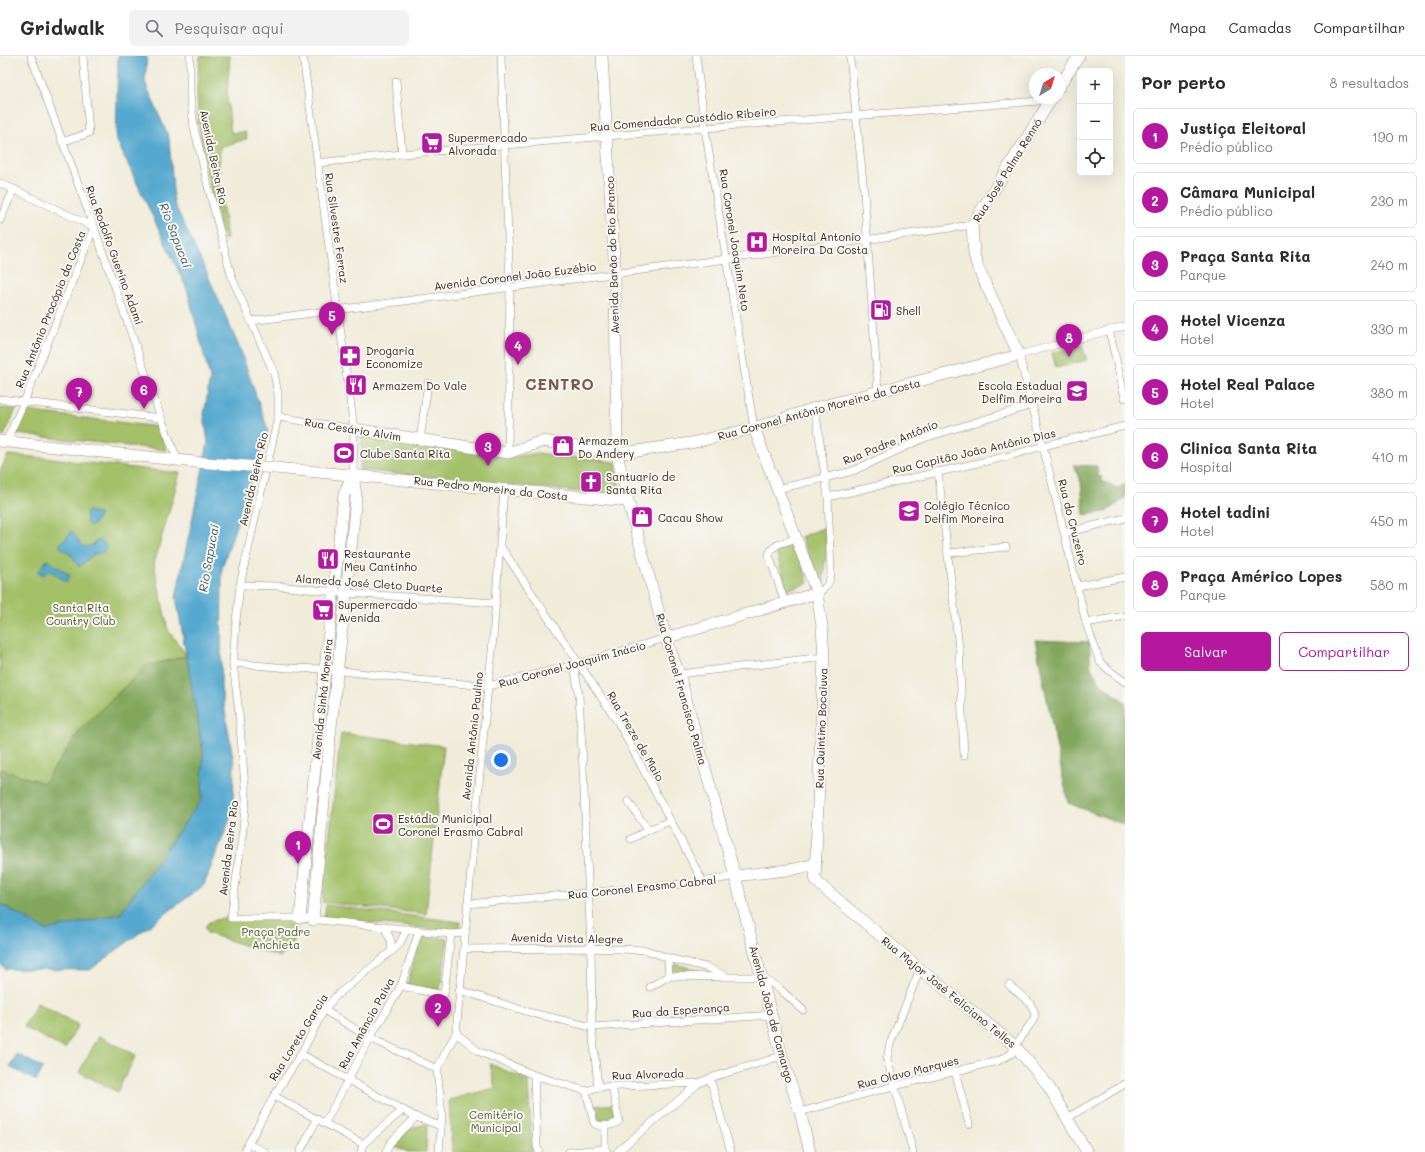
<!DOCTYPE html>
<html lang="pt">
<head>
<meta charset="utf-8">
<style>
  :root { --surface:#fff; --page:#f2f2f3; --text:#2b2b33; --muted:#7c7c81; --line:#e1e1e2; --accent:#b5179e }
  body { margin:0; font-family:Mali,sans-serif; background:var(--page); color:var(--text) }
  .controls { position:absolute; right:12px; top:12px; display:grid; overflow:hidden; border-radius:6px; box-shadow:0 4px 16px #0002 }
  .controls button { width:36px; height:36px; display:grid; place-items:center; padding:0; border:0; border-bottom:1px solid var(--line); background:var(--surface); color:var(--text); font:20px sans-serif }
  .compass { position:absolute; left:1029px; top:12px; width:36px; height:36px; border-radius:50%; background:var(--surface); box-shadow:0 4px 16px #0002; rotate:38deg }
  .you { position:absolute; left:501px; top:704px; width:14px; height:14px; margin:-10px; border:3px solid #fff; border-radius:50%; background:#1a73e8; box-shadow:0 0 0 6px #1a73e833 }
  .badge { display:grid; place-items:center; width:26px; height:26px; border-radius:50%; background:var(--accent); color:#fff; font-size:13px; font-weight:700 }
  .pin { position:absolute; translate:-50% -33px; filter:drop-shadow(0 1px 2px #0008) }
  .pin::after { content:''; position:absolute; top:21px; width:14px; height:12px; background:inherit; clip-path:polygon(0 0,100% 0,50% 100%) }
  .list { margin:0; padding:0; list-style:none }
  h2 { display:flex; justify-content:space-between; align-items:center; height:52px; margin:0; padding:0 16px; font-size:17px }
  h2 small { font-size:13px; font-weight:400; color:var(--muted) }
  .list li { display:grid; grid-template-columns:26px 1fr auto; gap:12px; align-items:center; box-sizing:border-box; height:56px; margin:0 8px 8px; padding:0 8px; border:1px solid var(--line); border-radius:6px }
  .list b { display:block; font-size:15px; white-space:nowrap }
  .list p { margin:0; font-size:13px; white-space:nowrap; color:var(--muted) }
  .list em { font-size:13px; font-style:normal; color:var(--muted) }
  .actions { display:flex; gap:8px; padding:12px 16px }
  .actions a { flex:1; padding:9px 0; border:1px solid var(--accent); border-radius:6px; text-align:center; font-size:14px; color:var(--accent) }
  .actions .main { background:var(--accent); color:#fff }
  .icon { flex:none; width:22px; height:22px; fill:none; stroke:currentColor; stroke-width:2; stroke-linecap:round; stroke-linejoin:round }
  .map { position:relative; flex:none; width:1125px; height:1096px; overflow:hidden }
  header { display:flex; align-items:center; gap:24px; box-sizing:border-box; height:56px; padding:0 20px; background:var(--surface); border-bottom:1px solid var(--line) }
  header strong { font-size:19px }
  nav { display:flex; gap:22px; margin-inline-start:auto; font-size:14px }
  .search { width:280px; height:36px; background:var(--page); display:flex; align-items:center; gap:10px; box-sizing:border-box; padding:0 14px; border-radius:6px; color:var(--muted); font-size:15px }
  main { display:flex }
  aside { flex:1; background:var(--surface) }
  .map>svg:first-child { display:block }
  .green { fill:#a3c067; stroke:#6f7542 }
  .forest { fill:#82a65c; stroke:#5e683d }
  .water { fill:#54a8cf; stroke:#486976 }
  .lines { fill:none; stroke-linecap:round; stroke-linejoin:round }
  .street-casing { stroke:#968b7c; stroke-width:8 }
  .secondary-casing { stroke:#968b7c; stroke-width:12 }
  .street { stroke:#fff; stroke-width:7 }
  .secondary { stroke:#fff; stroke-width:11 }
  .secondary-bridge-casing { stroke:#968b7c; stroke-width:12; stroke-linecap:butt }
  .secondary-bridge { stroke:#fff; stroke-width:11 }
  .labels { text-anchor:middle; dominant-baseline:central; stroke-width:4; stroke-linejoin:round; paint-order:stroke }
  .street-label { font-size:11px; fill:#3b2a1e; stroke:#f6f6f2 }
  .poi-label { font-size:11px; fill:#3b2a1e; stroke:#f6f6f2; text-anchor:start }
  .park-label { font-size:11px; fill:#5a5734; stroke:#f6f6f2 }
  .water-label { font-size:12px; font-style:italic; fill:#455c65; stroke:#f6f6f2 }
  .district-label { font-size:15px; font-weight:bold; letter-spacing:1px; fill:#7d594c; stroke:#f6f6f2 }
</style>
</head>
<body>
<header>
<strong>Gridwalk</strong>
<div class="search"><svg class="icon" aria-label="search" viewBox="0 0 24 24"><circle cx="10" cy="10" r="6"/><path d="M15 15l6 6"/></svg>Pesquisar aqui</div>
<nav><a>Mapa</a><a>Camadas</a><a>Compartilhar</a></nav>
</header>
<main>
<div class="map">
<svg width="1125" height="1096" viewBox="0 0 1125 1096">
  <rect width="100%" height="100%" fill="#f6f6f2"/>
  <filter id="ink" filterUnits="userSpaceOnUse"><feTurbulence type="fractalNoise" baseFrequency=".025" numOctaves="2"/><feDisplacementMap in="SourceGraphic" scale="8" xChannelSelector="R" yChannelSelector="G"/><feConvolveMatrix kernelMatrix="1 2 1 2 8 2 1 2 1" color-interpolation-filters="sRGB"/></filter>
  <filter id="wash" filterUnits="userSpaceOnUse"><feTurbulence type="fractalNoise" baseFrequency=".012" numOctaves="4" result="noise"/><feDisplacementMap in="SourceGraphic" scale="16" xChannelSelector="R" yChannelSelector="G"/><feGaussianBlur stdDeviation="0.9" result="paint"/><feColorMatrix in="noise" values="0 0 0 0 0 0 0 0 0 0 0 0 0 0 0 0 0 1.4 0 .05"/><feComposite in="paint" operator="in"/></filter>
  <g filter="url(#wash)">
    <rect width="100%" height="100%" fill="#f1ecda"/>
    <g class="green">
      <path d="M200,0H230L227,39L231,77L245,76L247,83L220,91L218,124L223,152L227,183H223C211,135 198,87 197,37C197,25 199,12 200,0Z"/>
      <polygon points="1082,289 1087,304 1056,312 1052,297"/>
      <polygon points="0,352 16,353 4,380 0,380"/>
      <polygon points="26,355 159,371 166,394 16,378"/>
      <polygon points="362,381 513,401 537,397 616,406 621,440 360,414"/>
      <polygon points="8,399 70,404 70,405 180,417 154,508 168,574 187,600 146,610 81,673 44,727 0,713 0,415"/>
      <polygon points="828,470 823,529 821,529 801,481"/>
      <polygon points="796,489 808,527 787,534 776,495"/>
      <polygon points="341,677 444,690 426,858 322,846"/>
      <polygon points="326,849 460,866 460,876 324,862"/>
      <path d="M227,861L296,865C295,882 295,892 280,901L207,877L205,871L209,866Z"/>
      <polygon points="421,879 448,883 440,934 407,929"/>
      <polygon points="673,907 699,915 698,919 671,918"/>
      <polygon points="37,947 78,969 65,993 24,971"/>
      <polygon points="99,980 136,999 117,1036 79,1016"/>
      <polygon points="490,1008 528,1024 532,1096 452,1096 449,1044 495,1032"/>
      <polygon points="614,1048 616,1063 595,1065 594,1050"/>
      <path d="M427,1068L426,1096H408L394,1090C405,1076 410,1071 427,1068Z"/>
    </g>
    <g class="forest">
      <polygon points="1073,409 1097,410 1098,420 1102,421 1102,425 1118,432 1125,428 1125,442 1106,456 1084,459 1081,426"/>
      <polygon points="1035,584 1089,586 1091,612 1102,629 1125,646 1125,769 1068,747"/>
      <polygon points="187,600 203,695 202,743 120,858 46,874 0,848 0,713 44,727 81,673 146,610"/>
    </g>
    <g class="water">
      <polygon points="118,0 147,0 145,26 169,82 174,147 205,213 240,293 268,374 222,512 221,632 234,707 233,755 204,829 90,914 5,913 0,908 0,848 46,874 120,858 202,743 203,695 176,541 208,387 204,359 210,322 187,233 116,83"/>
      <polygon points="88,455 92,456 94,458 98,457 100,459 93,469 89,470 87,467 86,457"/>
      <polygon points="72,475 80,487 84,491 93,489 95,486 99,484 104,487 106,491 105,495 102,497 94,498 79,511 72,500 60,491 60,488"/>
      <polygon points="47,504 70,519 66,526 51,515 47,515 44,519 38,516"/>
      <polygon points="17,998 43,1012 36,1025 10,1011"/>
    </g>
  </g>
  <g filter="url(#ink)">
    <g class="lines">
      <g class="street-casing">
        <g id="street">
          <polyline points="31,0 94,171 161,362 178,405"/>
          <polyline points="190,0 190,39 194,71 209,134 232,222 274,317 278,338 278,361 240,529 236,565 233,607 239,657 246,743 243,773 231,862 300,862 451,878 465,877"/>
          <polyline points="303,0 354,373 353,418"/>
          <polyline points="501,0 510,232 508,397"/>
          <polyline points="696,0 705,73 754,372"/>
          <polyline points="850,0 864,136 878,336"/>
          <polyline points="396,25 402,98"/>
          <polyline points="62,86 89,77 83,0"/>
          <polyline points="317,107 402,98 607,80 1050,44"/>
          <polyline points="0,127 94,171 24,346 6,386"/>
          <polyline points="0,164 14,133"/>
          <polyline points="251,265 750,200 972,169"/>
          <polyline points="1125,270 1019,299 1043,390 1086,567 1100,606 1110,615 1125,626"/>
          <polyline points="1109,274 1125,342"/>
          <polyline points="0,343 161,362"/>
          <path d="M815,352L828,441L831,518C829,528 826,533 817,537"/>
          <polyline points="278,361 354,373"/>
          <polyline points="420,384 428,327"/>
          <polyline points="938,415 959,592 964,700"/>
          <polyline points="778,433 853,415 924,382 1032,349"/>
          <polyline points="828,441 1009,400 1043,390 1125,370"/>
          <polyline points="1065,477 1125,462"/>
          <polyline points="501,491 618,666 703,826"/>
          <polyline points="949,497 1006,491"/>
          <polyline points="240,529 278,530 346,537 496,547"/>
          <polyline points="1078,530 1125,521"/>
          <path d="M785,547L769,499C772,487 787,486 797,482"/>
          <polyline points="1086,567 1125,560"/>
          <polyline points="233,607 288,612 325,613 419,624 488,630 574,609 666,582"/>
          <polyline points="574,609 579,639 583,712 591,892 592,971 598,1031"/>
          <polyline points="679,618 824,601"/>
          <polyline points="628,745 648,774"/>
          <polyline points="631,783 648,774 670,765"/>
          <polyline points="467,848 703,826 735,820"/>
          <polyline points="384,870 391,885 392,895"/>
          <polyline points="464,893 591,892 646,894 668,902 709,912 727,921 762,921 780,933 803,954"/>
          <polyline points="668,902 669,920"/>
          <polyline points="401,930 438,938 444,938 451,878"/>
          <polyline points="650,931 669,920 724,921"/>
          <polyline points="459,934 532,957 592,971 771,959"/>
          <polyline points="324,954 370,982 437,1013"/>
          <polyline points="456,977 478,995 534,1019 586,1035 598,1031 699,1027"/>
          <polyline points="301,998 416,1061 441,1070"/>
          <polyline points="955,1015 969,1068"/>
          <polyline points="534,1019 537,1090 539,1096"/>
          <polyline points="710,1022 731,1096"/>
          <path d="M586,1035L594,1067C600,1072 613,1070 619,1065L612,1031"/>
          <polyline points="274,1040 363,1088"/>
          <polyline points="800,1056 894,1030 998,1005 1011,998 1015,990 1034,963 1035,957 1030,947 1009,929"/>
          <polyline points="1067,1062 1125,1028"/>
          <polyline points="325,1067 370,982 401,930 419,875"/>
          <polyline points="248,1088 265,1096"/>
          <polyline points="605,1093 605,1069"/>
          <polyline points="244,1096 274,1040 301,998 324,954 336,940 399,889 407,873"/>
          <polyline points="300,1096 317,1063"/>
          <polyline points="361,1096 363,1088 403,1054"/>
          <polyline points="386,1096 390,1087 416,1061"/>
          <polyline points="439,1096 442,1059 437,1013 456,977 488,630 492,596 504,433"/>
          <polyline points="569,1096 605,1093 607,1096"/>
          <polyline points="617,1096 699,1027 710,1022 782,1000"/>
          <polyline points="913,1096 887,1003 890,988 920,913"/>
        </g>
      </g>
      <g class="secondary-casing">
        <g id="secondary">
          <polyline points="602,0 615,218 617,398 628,445 666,582 679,618 735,820 782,1000 800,1056 810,1096"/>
          <polyline points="1059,31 1079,0"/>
          <polyline points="754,372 817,537 822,571 824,601 815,822 818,827 920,913 1015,990 1047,1028 1087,1096"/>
          <polyline points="354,373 508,397 543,385 617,398 691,387 754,372 815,352 1019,299 978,212 974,198 972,169 1052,42"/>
          <polyline points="0,385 195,406"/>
          <polyline points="275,412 628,445"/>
          <polyline points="666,582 817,537"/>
          <polyline points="735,820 795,813 816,808"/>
          <polyline points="300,862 325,613 344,439 352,419"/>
          <polyline points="313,864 330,680 351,493 356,440 353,418"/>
        </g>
      </g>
      <use href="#street" class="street"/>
      <use href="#secondary" class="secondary"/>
      <g class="secondary-bridge-casing">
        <polyline id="secondary-bridge" points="195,406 275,412"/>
      </g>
      <use href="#secondary-bridge" class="secondary-bridge"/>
    </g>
  </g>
  <defs>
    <g id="supermarket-square" transform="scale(1.15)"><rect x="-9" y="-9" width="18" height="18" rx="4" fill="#b5179e" stroke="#f6f6f2"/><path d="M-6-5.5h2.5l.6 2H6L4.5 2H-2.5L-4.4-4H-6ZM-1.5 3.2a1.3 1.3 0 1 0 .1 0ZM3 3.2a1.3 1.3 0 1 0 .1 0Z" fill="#fff"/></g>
    <g id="hospital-square" transform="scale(1.15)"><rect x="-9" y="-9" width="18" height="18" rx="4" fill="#b5179e" stroke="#f6f6f2"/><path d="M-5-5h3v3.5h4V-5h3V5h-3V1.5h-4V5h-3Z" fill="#fff"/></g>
    <g id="fuel-square" transform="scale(1.15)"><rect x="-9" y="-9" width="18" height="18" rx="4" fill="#b5179e" stroke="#f6f6f2"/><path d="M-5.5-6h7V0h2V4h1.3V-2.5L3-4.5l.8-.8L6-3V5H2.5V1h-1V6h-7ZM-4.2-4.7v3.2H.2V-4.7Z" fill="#fff"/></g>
    <g id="pharmacy-square" transform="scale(1.15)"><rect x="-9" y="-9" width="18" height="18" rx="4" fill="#b5179e" stroke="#f6f6f2"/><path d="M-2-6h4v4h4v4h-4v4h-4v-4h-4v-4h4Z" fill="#fff"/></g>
    <g id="restaurant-square" transform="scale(1.15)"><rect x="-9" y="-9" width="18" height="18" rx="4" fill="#b5179e" stroke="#f6f6f2"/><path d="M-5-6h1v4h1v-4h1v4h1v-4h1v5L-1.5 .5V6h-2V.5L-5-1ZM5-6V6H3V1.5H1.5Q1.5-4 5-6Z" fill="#fff"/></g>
    <g id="school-square" transform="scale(1.15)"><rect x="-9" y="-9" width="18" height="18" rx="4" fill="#b5179e" stroke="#f6f6f2"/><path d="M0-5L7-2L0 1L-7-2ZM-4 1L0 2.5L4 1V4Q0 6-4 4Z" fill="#fff"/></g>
    <g id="shop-square" transform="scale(1.15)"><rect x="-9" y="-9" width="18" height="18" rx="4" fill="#b5179e" stroke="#f6f6f2"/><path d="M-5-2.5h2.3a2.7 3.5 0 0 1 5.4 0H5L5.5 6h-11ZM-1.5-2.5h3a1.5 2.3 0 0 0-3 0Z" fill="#fff"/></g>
    <g id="stadium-square" transform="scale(1.15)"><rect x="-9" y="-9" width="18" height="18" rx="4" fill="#b5179e" stroke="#f6f6f2"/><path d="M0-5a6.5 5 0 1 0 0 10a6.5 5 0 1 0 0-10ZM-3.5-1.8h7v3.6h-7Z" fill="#fff"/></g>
    <g id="church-square" transform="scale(1.15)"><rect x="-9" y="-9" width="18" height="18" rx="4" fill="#b5179e" stroke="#f6f6f2"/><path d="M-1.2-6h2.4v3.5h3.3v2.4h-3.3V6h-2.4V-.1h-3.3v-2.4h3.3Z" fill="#fff"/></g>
    <g id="university-square" transform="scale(1.15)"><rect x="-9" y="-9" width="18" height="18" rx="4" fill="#b5179e" stroke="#f6f6f2"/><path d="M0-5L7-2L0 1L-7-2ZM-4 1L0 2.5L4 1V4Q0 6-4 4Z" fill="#fff"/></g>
  </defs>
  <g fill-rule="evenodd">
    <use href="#supermarket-square" x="432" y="87"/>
    <use href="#hospital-square" x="757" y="186"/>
    <use href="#fuel-square" x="881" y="254"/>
    <use href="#pharmacy-square" x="350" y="300"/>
    <use href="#restaurant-square" x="356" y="329"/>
    <use href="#school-square" x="1077" y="335"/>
    <use href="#shop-square" x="563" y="390"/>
    <use href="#stadium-square" x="344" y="397"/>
    <use href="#church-square" x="591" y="426"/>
    <use href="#university-square" x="909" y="455"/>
    <use href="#shop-square" x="642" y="461"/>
    <use href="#restaurant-square" x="328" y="503"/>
    <use href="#supermarket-square" x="323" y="554"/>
    <use href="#stadium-square" x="383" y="768"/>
  </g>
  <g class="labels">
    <g class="street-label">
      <text transform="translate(683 63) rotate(-5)">Rua Comendador Custódio Ribeiro</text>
      <text transform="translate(214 101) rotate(78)">Avenida Beira Rio</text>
      <text transform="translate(1007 114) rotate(-58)">Rua José Palma Rennó</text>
      <text transform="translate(337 172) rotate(82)">Rua Silvestre Ferraz</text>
      <text transform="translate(735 184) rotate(81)">Rua Coronel Joaquim Neto</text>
      <text transform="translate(115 199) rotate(70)">Rua Rodolfo Guerino Adami</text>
      <text transform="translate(612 199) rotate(-92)">Avenida Barão do Rio Branco</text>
      <text transform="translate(515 220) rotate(-7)">Avenida Coronel João Euzébio</text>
      <text transform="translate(50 253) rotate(-68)">Rua Antônio Procópio da Costa</text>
      <text transform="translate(819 353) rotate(-15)">Rua Coronel Antônio Moreira da Costa</text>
      <text transform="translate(353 373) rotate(9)">Rua Cesário Alvim</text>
      <text transform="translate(890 386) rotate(-22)">Rua Padre Antônio</text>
      <text transform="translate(974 395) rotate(-13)">Rua Capitão João Antônio Dias</text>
      <text transform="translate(253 423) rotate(-77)">Avenida Beira Rio</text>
      <text transform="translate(491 432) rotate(6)">Rua Pedro Moreira da Costa</text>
      <text transform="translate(1073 466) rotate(76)">Rua do Cruzeiro</text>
      <text transform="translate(369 527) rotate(4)">Alameda José Cleto Duarte</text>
      <text transform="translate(572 608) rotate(-15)">Rua Coronel Joaquim Inácio</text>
      <text transform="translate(682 633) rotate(74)">Rua Coronel Francisco Palma</text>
      <text transform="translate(322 643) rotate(-84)">Avenida Sinhá Moreira</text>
      <text transform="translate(821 672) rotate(-88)">Rua Quintino Bocaiuva</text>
      <text transform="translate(472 680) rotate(-84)">Avenida Antônio Paulino</text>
      <text transform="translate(636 680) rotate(60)">Rua Treze de Maio</text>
      <text transform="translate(228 792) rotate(-83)">Avenida Beira Rio</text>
      <text transform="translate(642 831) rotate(-6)">Rua Coronel Erasmo Cabral</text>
      <text transform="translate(567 882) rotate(1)">Avenida Vista Alegre</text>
      <text transform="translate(949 936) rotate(39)">Rua Major José Feliciano Telles</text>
      <text transform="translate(681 954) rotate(-4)">Rua da Esperança</text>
      <text transform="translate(772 958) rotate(75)">Avenida João de Camargo</text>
      <text transform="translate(366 967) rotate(-61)">Rua Amâncio Paiva</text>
      <text transform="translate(298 981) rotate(-58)">Rua Loreto Garcia</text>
      <text transform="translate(908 1016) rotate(-14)">Rua Olavo Marques</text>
      <text transform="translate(648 1018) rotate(-2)">Rua Alvorada</text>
    </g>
    <g class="poi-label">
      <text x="448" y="81">Supermercado<tspan x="448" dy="13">Alvorada</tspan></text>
      <text x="772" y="180">Hospital Antonio<tspan x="772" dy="13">Moreira Da Costa</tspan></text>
      <text x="896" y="254">Shell</text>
      <text x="366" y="294">Drogaria<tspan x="366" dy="13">Economize</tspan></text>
      <text x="372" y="329">Armazem Do Vale</text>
      <text x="1062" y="329" text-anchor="end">Escola Estadual<tspan x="1062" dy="13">Delfim Moreira</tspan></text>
      <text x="578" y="384">Armazem<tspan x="578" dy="13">Do Andery</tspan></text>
      <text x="360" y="397">Clube Santa Rita</text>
      <text x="606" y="420">Santuario de<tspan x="606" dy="13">Santa Rita</tspan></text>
      <text x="924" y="449">Colégio Técnico<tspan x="924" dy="13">Delfim Moreira</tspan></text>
      <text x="658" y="461">Cacau Show</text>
      <text x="344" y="497">Restaurante<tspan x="344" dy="13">Meu Cantinho</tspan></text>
      <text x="338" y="548">Supermercado<tspan x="338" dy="13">Avenida</tspan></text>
      <text x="398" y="762">Estádio Municipal<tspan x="398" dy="13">Coronel Erasmo Cabral</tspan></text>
    </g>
    <g class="park-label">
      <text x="81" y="551">Santa Rita<tspan x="81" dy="13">Country Club</tspan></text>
      <text x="276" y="875">Praça Padre<tspan x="276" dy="13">Anchieta</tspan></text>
      <text x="496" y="1058">Cemitério<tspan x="496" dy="13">Municipal</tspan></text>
    </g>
    <g class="water-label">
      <text transform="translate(176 179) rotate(69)">Rio Sapucaí</text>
      <text transform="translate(208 502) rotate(-80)">Rio Sapucaí</text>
    </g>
    <g class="district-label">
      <text x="560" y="328">CENTRO</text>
    </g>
  </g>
</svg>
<div class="controls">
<button>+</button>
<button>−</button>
<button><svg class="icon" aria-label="locate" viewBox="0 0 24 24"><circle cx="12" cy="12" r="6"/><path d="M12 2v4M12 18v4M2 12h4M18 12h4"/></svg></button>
</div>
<svg class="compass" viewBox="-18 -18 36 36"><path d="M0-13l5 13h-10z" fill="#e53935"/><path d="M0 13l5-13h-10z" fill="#7c7c81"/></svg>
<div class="you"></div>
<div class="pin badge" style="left:298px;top:808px">1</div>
<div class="pin badge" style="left:438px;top:971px">2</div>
<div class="pin badge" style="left:488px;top:410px">3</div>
<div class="pin badge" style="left:518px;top:309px">4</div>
<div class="pin badge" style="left:332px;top:279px">5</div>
<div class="pin badge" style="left:144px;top:353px">6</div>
<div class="pin badge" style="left:79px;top:355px">7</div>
<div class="pin badge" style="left:1069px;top:301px">8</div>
</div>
<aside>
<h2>Por perto<small>8 resultados</small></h2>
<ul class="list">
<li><span class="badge">1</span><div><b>Justiça Eleitoral</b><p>Prédio público</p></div><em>190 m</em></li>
<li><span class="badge">2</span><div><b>Câmara Municipal</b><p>Prédio público</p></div><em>230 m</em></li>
<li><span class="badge">3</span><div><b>Praça Santa Rita</b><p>Parque</p></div><em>240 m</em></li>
<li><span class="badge">4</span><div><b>Hotel Vicenza</b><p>Hotel</p></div><em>330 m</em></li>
<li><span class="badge">5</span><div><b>Hotel Real Palace</b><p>Hotel</p></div><em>380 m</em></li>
<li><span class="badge">6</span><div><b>Clinica Santa Rita</b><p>Hospital</p></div><em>410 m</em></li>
<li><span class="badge">7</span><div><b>Hotel tadini</b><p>Hotel</p></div><em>450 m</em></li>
<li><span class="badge">8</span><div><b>Praça Américo Lopes</b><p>Parque</p></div><em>580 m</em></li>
</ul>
<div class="actions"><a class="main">Salvar</a><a>Compartilhar</a></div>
</aside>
</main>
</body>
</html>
